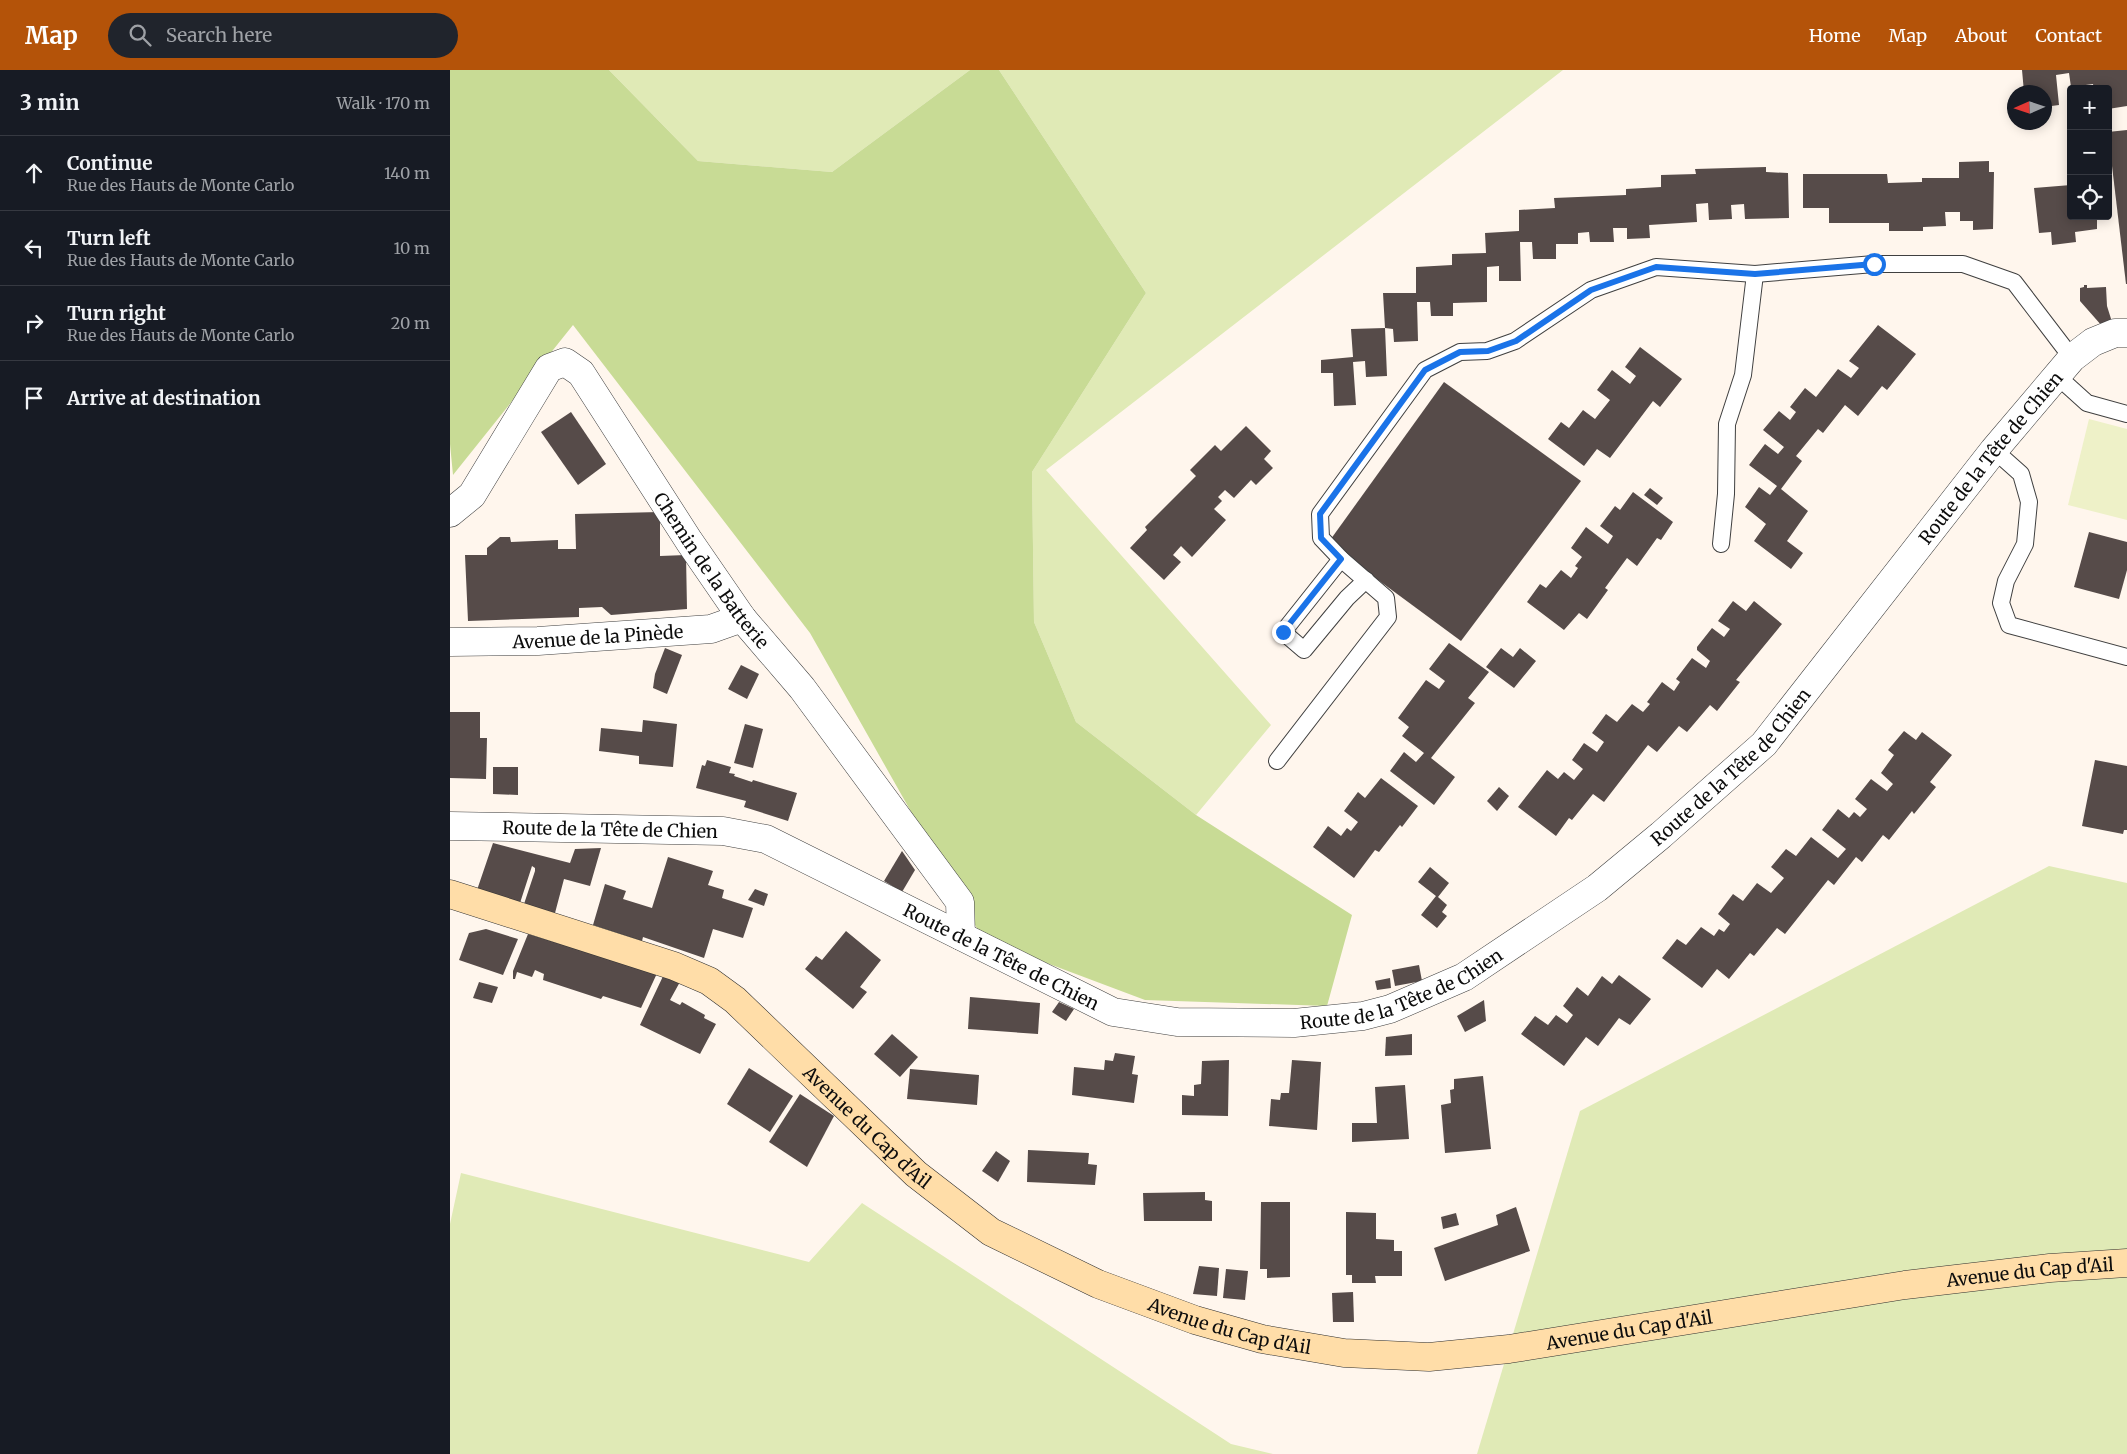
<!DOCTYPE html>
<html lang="en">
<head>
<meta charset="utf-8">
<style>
  :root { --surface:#171b24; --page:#20242c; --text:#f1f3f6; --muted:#9ea1a6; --line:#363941; --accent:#b45309 }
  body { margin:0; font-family:Merriweather,serif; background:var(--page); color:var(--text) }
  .controls { position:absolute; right:15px; top:15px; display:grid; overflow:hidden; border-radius:5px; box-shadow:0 2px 12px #0003 }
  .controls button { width:45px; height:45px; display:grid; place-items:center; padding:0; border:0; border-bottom:1px solid var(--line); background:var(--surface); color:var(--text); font:25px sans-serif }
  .compass { position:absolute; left:1557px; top:15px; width:45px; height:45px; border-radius:50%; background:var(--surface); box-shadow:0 2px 12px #0003; rotate:267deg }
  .stop { position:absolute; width:15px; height:15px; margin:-11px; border:4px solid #1a73e8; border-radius:50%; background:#fff }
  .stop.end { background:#1a73e8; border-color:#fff; box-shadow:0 1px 5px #0008 }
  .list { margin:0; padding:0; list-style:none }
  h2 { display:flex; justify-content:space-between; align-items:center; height:65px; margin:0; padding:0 20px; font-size:21px }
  h2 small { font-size:16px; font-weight:400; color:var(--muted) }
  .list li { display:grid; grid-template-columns:32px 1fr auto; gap:15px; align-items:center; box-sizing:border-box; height:75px; padding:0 20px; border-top:1px solid var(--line) }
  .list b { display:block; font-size:19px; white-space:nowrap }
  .list p { margin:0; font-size:16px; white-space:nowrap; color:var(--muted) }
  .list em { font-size:16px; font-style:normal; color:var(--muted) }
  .icon { flex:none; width:28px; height:28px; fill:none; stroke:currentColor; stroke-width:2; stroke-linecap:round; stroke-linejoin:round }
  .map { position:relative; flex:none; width:1677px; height:1384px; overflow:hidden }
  header { display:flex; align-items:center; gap:30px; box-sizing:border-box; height:70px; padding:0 25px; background:var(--accent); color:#fff }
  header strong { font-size:24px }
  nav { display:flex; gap:28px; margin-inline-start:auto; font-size:18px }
  .search { width:350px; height:45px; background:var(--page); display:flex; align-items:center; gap:12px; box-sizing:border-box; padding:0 18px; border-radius:28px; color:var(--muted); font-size:19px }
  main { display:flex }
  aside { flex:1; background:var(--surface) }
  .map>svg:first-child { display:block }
  .green { fill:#e0eab6 }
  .forest { fill:#c8db95 }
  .pitch { fill:#eef1c8 }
  .building { fill:#564b49 }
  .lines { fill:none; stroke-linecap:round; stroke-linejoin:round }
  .lane-casing { stroke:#404040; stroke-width:18 }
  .street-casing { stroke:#404040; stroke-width:29 }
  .secondary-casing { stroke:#2f2f2f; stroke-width:29 }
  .lane { stroke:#fff; stroke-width:16 }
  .street { stroke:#fff; stroke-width:28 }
  .secondary { stroke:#ffdda8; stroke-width:28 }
  .route { stroke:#1a73e8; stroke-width:6 }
  .labels { text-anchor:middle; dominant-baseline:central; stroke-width:5; stroke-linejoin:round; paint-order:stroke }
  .street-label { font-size:18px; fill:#0d0d0d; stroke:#fff }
</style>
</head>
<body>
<header>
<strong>Map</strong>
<div class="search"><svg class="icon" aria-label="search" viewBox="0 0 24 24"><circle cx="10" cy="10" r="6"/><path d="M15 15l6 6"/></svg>Search here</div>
<nav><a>Home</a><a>Map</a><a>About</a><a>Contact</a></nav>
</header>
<main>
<aside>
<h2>3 min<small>Walk · 170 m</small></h2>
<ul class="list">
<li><svg class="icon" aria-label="ahead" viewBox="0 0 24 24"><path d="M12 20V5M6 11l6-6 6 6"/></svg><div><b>Continue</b><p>Rue des Hauts de Monte Carlo</p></div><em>140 m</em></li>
<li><svg class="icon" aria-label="left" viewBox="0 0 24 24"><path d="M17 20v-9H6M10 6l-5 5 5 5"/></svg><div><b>Turn left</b><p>Rue des Hauts de Monte Carlo</p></div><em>10 m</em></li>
<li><svg class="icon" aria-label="right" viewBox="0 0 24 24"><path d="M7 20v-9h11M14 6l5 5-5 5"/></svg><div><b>Turn right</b><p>Rue des Hauts de Monte Carlo</p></div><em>20 m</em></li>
<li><svg class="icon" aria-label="arrive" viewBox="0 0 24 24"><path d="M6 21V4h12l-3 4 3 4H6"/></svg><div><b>Arrive at destination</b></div></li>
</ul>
</aside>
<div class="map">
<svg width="1677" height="1384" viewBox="0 0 1677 1384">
  <rect width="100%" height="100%" fill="#fff6ed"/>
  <g class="green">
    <polygon points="159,0 520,0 382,102 248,91"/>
    <polygon points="549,0 1113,0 596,400 821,655 746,745 626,652 584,552 582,402 696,223"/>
    <polygon points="1599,796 1677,813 1677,1384 1027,1384 1130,1041"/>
    <polygon points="11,1103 359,1192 412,1133 781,1374 823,1384 0,1384 0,1154"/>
  </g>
  <polygon class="forest" points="0,0 159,0 248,91 382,102 520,0 549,0 696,223 582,402 584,552 626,652 746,745 902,845 877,936 695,930 533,869 360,563 123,255 3,405 0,374"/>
  <polygon class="pitch" points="1639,349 1677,359 1677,450 1618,435"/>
  <g class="building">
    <polygon points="1572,0 1677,0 1677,36 1658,39 1658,19 1644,19 1643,14 1621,17 1619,3 1606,5 1609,35 1594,37 1594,22 1574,22"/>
    <polygon points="1677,60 1677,214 1676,214 1658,62"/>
    <polygon points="1539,91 1539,102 1544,102 1543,159 1523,160 1523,151 1510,151 1510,142 1495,142 1496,156 1473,157 1473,161 1439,161 1439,153 1379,153 1379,138 1353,138 1353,104 1437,104 1438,113 1472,112 1472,108 1509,108 1509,92"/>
    <polygon points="1316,97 1316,102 1338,103 1339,148 1295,149 1294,134 1281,135 1282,149 1259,150 1258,133 1246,134 1247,152 1199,155 1200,168 1177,169 1177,158 1163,158 1164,172 1140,172 1139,162 1128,163 1128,174 1106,174 1106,189 1083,189 1082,172 1070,172 1071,211 1049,211 1049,196 1037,197 1037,232 1003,233 1003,246 981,246 980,232 967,232 968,271 944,272 943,259 935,258 933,223 966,223 966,197 1002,195 1002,184 1036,183 1035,163 1069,161 1069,140 1105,138 1104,128 1176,125 1176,119 1211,117 1211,105 1246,104 1245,99"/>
    <polygon points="1621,115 1621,146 1647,146 1647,159 1625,162 1626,172 1602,175 1601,162 1589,163 1584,118"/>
    <polygon points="1634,215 1637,215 1637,218 1656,217 1657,236 1662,252 1652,256 1630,231 1630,218 1634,217"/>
    <polygon points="1428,255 1466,284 1437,320 1432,316 1408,346 1395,335 1373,363 1368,359 1346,386 1352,391 1331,419 1358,441 1337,471 1353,483 1341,499 1304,471 1316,454 1295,437 1309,417 1320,425 1327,416 1299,395 1315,374 1328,384 1334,377 1313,360 1329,341 1340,350 1346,342 1340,337 1355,318 1366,327 1388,299 1401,308 1409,298 1399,291"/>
    <polygon points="935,258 937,306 916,307 915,291 903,292 906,335 884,336 883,303 871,303 871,290 903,287 901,259"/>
    <polygon points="1190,277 1232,309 1210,337 1203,331 1160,388 1147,379 1134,396 1098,369 1111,352 1119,358 1133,340 1145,349 1160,330 1147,320 1162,300 1180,314 1186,306 1175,297"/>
    <polygon points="994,312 1131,411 1011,571 878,473"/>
    <polygon points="121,342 156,394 128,415 91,362"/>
    <polygon points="796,356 821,381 814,389 823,398 806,415 801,410 784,428 775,420 768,427 772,431 764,439 776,450 742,487 731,476 723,485 731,492 714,510 680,478 697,460 695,457 746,406 740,400 765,375 771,381"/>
    <polygon points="1200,418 1213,428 1207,435 1194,425"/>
    <polygon points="1183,422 1223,452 1211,470 1207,468 1187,496 1177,488 1155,518 1158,520 1137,549 1129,543 1114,560 1077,532 1090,514 1096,518 1111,500 1121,508 1128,498 1125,496 1132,487 1121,478 1136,457 1158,474 1163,466 1150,456 1165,436 1170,440"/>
    <polygon points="210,442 210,486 236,485 237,539 161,545 152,537 129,538 129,547 18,551 15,485 37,485 37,478 50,467 60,467 61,472 108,470 108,479 126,479 125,444"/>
    <polygon points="1639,462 1677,472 1677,500 1669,529 1624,517"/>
    <polygon points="1283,531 1296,541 1304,531 1332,554 1286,610 1290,612 1267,641 1260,635 1237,662 1229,656 1207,682 1198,675 1154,732 1143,724 1122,750 1119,748 1106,766 1068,737 1097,700 1108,709 1114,702 1124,710 1133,699 1122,690 1134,673 1147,682 1154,672 1142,663 1156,644 1167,652 1182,634 1193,642 1200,634 1197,632 1212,612 1224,621 1230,612 1226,609 1242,588 1256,598 1260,591 1247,580 1247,577 1262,558 1274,567 1280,559 1268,551"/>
    <polygon points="999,573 1039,602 1018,628 1025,633 981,688 1005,707 984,735 940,701 954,682 966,692 974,683 952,666 959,657 948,648 976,610 989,619 995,611 979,599"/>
    <polygon points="215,578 232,585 217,624 203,618 205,604"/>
    <polygon points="1051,578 1063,587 1070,578 1086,591 1064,618 1036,597"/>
    <polygon points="291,595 309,604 297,629 278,619"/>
    <polygon points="0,642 30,642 30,668 37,668 36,709 0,708"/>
    <polygon points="193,650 227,654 223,697 189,694 189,686 149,681 151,658 192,662"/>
    <polygon points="295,654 313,659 303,698 284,693"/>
    <polygon points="1454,661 1466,670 1472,662 1502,685 1480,712 1486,717 1464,744 1462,741 1439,770 1433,765 1412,792 1406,787 1384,815 1378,810 1335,864 1327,858 1304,886 1300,883 1279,909 1267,899 1252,918 1212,888 1227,869 1236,875 1251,857 1264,866 1269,859 1274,862 1280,854 1268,844 1283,824 1293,831 1307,813 1321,823 1334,808 1321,797 1336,779 1346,786 1361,767 1388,788 1396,779 1372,760 1388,739 1399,748 1404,742 1410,747 1417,739 1405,729 1421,709 1437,721 1443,714 1431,703 1444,685 1438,680"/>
    <polygon points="257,690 281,697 279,703 285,704 284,706 302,712 303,710 347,723 338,751 294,737 296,731 246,718 252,695 255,696"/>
    <polygon points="1645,690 1677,696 1677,760 1674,760 1673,764 1632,756"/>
    <polygon points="43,697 68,697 68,725 43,724"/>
    <polygon points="931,708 968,736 952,757 950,755 929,782 925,780 904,808 863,777 878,756 891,766 897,758 901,761 908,752 894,741 908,722 915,728"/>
    <polygon points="1049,717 1059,726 1047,741 1037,731"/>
    <polygon points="43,773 120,793 125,779 151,778 140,816 114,809 105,843 74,834 85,801 85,798 82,796 70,833 27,820"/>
    <polygon points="452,781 465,800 452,822 434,811"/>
    <polygon points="218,787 263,801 258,815 274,820 272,828 303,838 293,868 263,859 254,888 193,867 192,871 143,855 155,814 176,821 173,829 202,838"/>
    <polygon points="980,797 999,813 988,827 997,835 992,842 997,846 987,858 971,845 986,826 968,812"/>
    <polygon points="305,819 318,824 314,836 298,830"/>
    <polygon points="36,859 68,869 53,905 9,890 19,863"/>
    <polygon points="396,861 431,890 410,917 417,922 403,939 355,899 366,886 372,890"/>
    <polygon points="78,864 117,876 120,871 209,899 191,938 153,926 151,929 93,910 94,904 85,900 82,907 67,902 65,909 63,909 63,901"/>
    <polygon points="969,895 972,911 945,916 942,900"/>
    <polygon points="215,902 231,910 220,930 230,935 232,932 255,945 254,948 266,954 250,984 190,955"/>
    <polygon points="1169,905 1201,929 1180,955 1169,948 1148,976 1136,967 1114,996 1071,964 1085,946 1098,955 1106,945 1117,953 1123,945 1113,936 1127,917 1138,926 1152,906 1162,914"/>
    <polygon points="940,908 941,918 927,920 925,911"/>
    <polygon points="29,912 48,917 42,933 23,928"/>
    <polygon points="520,927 590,933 588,964 518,959"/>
    <polygon points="1034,930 1036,951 1015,962 1007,946"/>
    <polygon points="609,932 624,939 616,951 602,942"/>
    <polygon points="442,964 468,987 450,1007 424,984"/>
    <polygon points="962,964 962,985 935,986 936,967"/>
    <polygon points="665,983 685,986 682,1004 688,1005 684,1033 622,1025 624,997 654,1000 655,990 663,991"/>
    <polygon points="779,990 778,1046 732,1045 732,1025 744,1026 744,1015 751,1014 752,991"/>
    <polygon points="842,990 871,992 867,1060 819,1056 821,1029 830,1030 831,1023 839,1023"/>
    <polygon points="299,998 343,1026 320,1062 277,1034"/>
    <polygon points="460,999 529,1005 527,1035 457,1029"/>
    <polygon points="1033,1006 1041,1079 995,1083 991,1035 1001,1033 1000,1020 1004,1019 1004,1009"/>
    <polygon points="955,1015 959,1069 902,1072 902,1053 927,1053 925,1017"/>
    <polygon points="350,1024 384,1046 357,1097 319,1072"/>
    <polygon points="578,1080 639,1083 638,1094 647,1095 645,1115 577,1112"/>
    <polygon points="546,1081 560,1091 548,1112 532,1101"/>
    <polygon points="755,1122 755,1130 762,1131 762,1151 694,1151 693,1123"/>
    <polygon points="811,1132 840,1132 840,1207 817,1208 817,1199 810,1199"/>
    <polygon points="1066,1137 1080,1181 995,1211 984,1178 1048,1155 1046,1145"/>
    <polygon points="896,1142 926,1143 926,1169 944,1170 944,1181 952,1181 952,1206 925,1206 926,1213 902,1213 902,1205 896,1205"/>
    <polygon points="1006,1143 1009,1155 993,1159 991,1147"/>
    <polygon points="749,1196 769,1198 767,1226 743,1224"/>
    <polygon points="776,1199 798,1201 795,1230 773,1228"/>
    <polygon points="903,1222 904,1252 883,1252 882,1223"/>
  </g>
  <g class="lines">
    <g class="lane-casing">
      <g id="lane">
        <polyline points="1606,305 1637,333 1677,344"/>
        <polyline points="1544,380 1571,404 1579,432 1575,474 1556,511 1551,533 1559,555 1677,587"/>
        <polyline points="1271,474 1276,424 1277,354 1293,305 1305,204"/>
        <polyline points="891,489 833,562 854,580 897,528 916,510"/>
        <polyline points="827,691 938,547 936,528 891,489 871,468 870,444 975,300 1010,282 1037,281 1065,271 1141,220 1206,197 1305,204 1424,194 1513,194 1564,212 1622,288"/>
      </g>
    </g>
    <g class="street-casing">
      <g id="street">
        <path id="s1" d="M0,443L22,425L99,298L115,292L131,303L239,471L292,548L352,618L510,832L511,866"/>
        <path id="s2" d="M0,572L88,571L261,559L292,548"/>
        <path id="s3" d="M0,756L273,761L316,769L663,942L727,952L844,953L913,946L940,939L1014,907L1147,818L1211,765L1314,674L1544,380L1622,288L1643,272L1665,263H1677"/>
      </g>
    </g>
    <g class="secondary-casing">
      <g id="secondary">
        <path id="s4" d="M0,824L224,896L259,911L285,930L466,1104L541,1162L648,1214L745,1250L812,1269L894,1283L979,1287L1059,1279L1455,1215L1600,1198L1677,1193"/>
      </g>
    </g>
    <use href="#lane" class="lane"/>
    <use href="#street" class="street"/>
    <use href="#secondary" class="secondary"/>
  </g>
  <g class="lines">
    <polyline class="route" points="833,562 891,489 871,468 870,444 975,300 1010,282 1038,281 1066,271 1141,220 1206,197 1305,204 1424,194"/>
  </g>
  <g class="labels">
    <g class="street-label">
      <text stroke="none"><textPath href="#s3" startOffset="1810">Route de la Tête de Chien</textPath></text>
      <text stroke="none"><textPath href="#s1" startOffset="450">Chemin de la Batterie</textPath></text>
      <text stroke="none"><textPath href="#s2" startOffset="148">Avenue de la Pinède</textPath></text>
      <text stroke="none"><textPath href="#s3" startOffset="1405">Route de la Tête de Chien</textPath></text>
      <text stroke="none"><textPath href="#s3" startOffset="160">Route de la Tête de Chien</textPath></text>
      <text stroke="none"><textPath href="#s3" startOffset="580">Route de la Tête de Chien</textPath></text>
      <text stroke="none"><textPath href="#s3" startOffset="1000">Route de la Tête de Chien</textPath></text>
      <text stroke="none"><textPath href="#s4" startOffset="489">Avenue du Cap d'Ail</textPath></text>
      <text stroke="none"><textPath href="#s4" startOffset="1719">Avenue du Cap d'Ail</textPath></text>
      <text stroke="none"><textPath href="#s4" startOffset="909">Avenue du Cap d'Ail</textPath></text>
      <text stroke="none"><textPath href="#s4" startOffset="1314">Avenue du Cap d'Ail</textPath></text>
    </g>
  </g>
</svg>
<div class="controls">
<button>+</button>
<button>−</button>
<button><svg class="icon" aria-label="locate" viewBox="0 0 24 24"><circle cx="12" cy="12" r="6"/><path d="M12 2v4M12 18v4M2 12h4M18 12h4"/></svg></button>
</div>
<svg class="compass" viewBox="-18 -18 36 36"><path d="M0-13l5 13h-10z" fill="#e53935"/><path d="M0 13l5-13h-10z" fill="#9ea1a6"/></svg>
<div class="stop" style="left:1424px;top:194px"></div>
<div class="stop end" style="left:833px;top:562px"></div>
</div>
</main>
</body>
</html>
